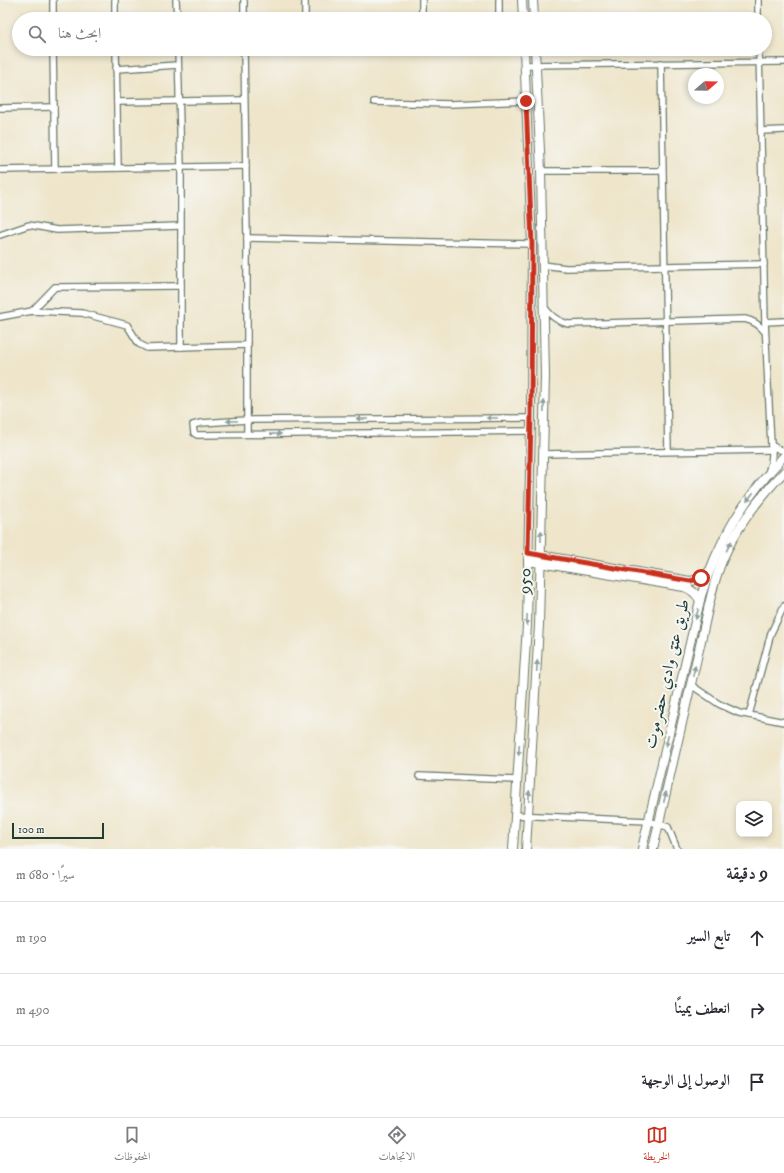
<!DOCTYPE html>
<html lang="ar">
<head>
<meta charset="utf-8">
<style>
  :root { --surface:#fff; --page:#f2f2f3; --text:#2b2b33; --muted:#7c7c81; --line:#e1e1e2; --accent:#c8321e }
  body { margin:0; font-family:"IM FELL DW Pica",Amiri,serif; background:var(--page); color:var(--text); direction:rtl }
  .controls { position:absolute; right:12px; bottom:12px; display:grid; overflow:hidden; border-radius:8px; box-shadow:0 2px 6px #0003 }
  .controls button { width:36px; height:36px; display:grid; place-items:center; padding:0; border:0; border-bottom:1px solid var(--line); background:var(--surface); color:var(--text); font:20px sans-serif }
  .compass { position:absolute; left:688px; top:68px; width:36px; height:36px; border-radius:50%; background:var(--surface); box-shadow:0 2px 6px #0003; rotate:70deg }
  .scale { position:absolute; left:12px; bottom:10px; width:92px; box-sizing:border-box; padding-left:4px; border:2px solid #1f3d34; border-top:0; font-size:11px; line-height:14px; white-space:nowrap; color:#1f3d34; -webkit-text-stroke:3px #f6f6f2; paint-order:stroke }
  .stop { position:absolute; width:12px; height:12px; margin:-9px; border:3px solid #c8321e; border-radius:50%; background:#fff }
  .stop.end { background:#c8321e; border-color:#fff; box-shadow:0 1px 4px #0008 }
  .list { margin:0; padding:0; list-style:none }
  h2 { display:flex; justify-content:space-between; align-items:center; height:52px; margin:0; padding:0 16px; font-size:17px }
  h2 small { font-size:13px; font-weight:400; color:var(--muted) }
  .list li { display:grid; grid-template-columns:26px 1fr auto; gap:12px; align-items:center; box-sizing:border-box; height:72px; padding:0 16px; border-top:1px solid var(--line) }
  .list b { display:block; font-size:15px; white-space:nowrap }
  .list em { font-size:13px; font-style:normal; color:var(--muted) }
  .icon { flex:none; width:22px; height:22px; fill:none; stroke:currentColor; stroke-width:2; stroke-linecap:round; stroke-linejoin:round }
  .map { position:relative; flex:none; width:784px; height:849px; overflow:hidden; direction:ltr }
  .search { position:absolute; background:var(--surface); box-shadow:0 2px 6px #0003; left:12px; right:12px; top:12px; height:44px; display:flex; align-items:center; gap:10px; box-sizing:border-box; padding:0 14px; border-radius:22px; color:var(--muted); font-size:15px }
  .sheet { height:268px; background:var(--surface) }
  nav { display:flex; justify-content:space-around; align-items:center; box-sizing:border-box; height:56px; border-top:1px solid var(--line); background:var(--surface); font-size:11px; color:var(--muted) }
  nav a { display:grid; justify-items:center; gap:2px }
  nav .on { color:var(--accent) }
  .map>svg:first-child { display:block }
  .lines { fill:none; stroke-linecap:round; stroke-linejoin:round }
  .street-casing { stroke:#677868; stroke-width:8 }
  .primary-casing { stroke:#677868; stroke-width:10 }
  .street { stroke:#fff; stroke-width:5.5 }
  .primary { stroke:#fff; stroke-width:8 }
  .oneway { fill:#8f9e9a }
  .route { stroke:#c8321e; stroke-width:5 }
  .labels { text-anchor:middle; dominant-baseline:central; stroke-width:4; stroke-linejoin:round; paint-order:stroke }
  .street-label { font-size:17px; fill:#1f3d34; stroke:#f6f6f2 }
</style>
</head>
<body>
<div class="map">
<svg width="784" height="849" viewBox="0 0 784 849">
  <rect width="100%" height="100%" fill="#f6f6f2"/>
  <filter id="ink" filterUnits="userSpaceOnUse"><feTurbulence type="fractalNoise" baseFrequency=".025" numOctaves="2"/><feDisplacementMap in="SourceGraphic" scale="8" xChannelSelector="R" yChannelSelector="G"/><feConvolveMatrix kernelMatrix="1 2 1 2 8 2 1 2 1" color-interpolation-filters="sRGB"/></filter>
  <filter id="wash" filterUnits="userSpaceOnUse"><feTurbulence type="fractalNoise" baseFrequency=".012" numOctaves="4" result="noise"/><feDisplacementMap in="SourceGraphic" scale="16" xChannelSelector="R" yChannelSelector="G"/><feGaussianBlur stdDeviation="0.9" result="paint"/><feColorMatrix in="noise" values="0 0 0 0 0 0 0 0 0 0 0 0 0 0 0 0 0 1.4 0 .05"/><feComposite in="paint" operator="in"/></filter>
  <g filter="url(#wash)">
    <rect width="100%" height="100%" fill="#eee5ca"/>
  </g>
  <g filter="url(#ink)">
    <g class="lines">
      <g class="street-casing">
        <g id="street">
          <polyline points="53,0 53,19"/>
          <polyline points="115,0 115,19"/>
          <polyline points="176,0 177,19"/>
          <polyline points="305,0 305,19"/>
          <polyline points="758,0 758,19"/>
          <polyline points="244,19 244,0"/>
          <polyline points="422,19 422,0"/>
          <polyline points="499,19 499,0"/>
          <polyline points="53,49 55,169"/>
          <polyline points="116,49 118,168"/>
          <polyline points="178,49 181,167 181,347"/>
          <polyline points="244,49 247,238 247,434"/>
          <path d="M759,49L765,322L771,445C773,454 772,462 769,470"/>
          <polyline points="661,63 668,451"/>
          <polyline points="525,65 784,62"/>
          <polyline points="116,69 178,65"/>
          <polyline points="117,102 244,100"/>
          <polyline points="374,102 451,104 526,101"/>
          <polyline points="0,108 54,107"/>
          <polyline points="761,131 784,130"/>
          <polyline points="0,170 246,166"/>
          <polyline points="541,171 662,171"/>
          <polyline points="0,235 29,225 57,230 180,226"/>
          <polyline points="247,238 532,244"/>
          <polyline points="543,265 566,268 764,264"/>
          <path d="M544,307C552,317 556,320 568,324L745,319C754,321 760,325 765,332"/>
          <polyline points="32,311 55,287 181,286"/>
          <polyline points="0,317 32,311 82,313 127,325 139,344 147,348 248,345"/>
          <polyline points="765,322 784,321"/>
          <polyline points="531,431 197,435 194,433 193,425 201,423 247,420 531,418"/>
          <polyline points="771,445 780,450 784,450"/>
          <polyline points="543,454 772,450"/>
          <polyline points="691,685 719,704 739,713 784,722"/>
          <polyline points="749,715 771,633 784,606"/>
          <polyline points="419,776 518,780"/>
          <polyline points="515,815 648,821 668,827 677,849"/>
        </g>
      </g>
      <g class="primary-casing">
        <g id="primary">
          <polyline points="522,0 523,19"/>
          <polyline points="533,0 534,19"/>
          <polyline points="528,553 690,581 701,579 708,572"/>
          <path d="M528,561L684,587C692,589 696,594 700,600"/>
          <polyline points="513,849 527,625 531,418 532,244 524,49"/>
          <polyline points="526,849 539,625 545,376 541,171 535,49"/>
          <path d="M642,849L701,596C718,540 744,499 784,456"/>
          <path d="M653,849C668,785 683,721 697,658C706,623 711,582 727,550C741,521 762,495 784,472"/>
        </g>
      </g>
      <use href="#street" class="street"/>
      <use href="#primary" class="primary"/>
    </g>
    <defs><path id="oneway-solid" d="M-6-.8H1V-3.2L6.5 0L1 3.2V.8H-6Z"/></defs>
    <g class="oneway">
      <use href="#oneway-solid" transform="translate(544 406) rotate(-89)"/>
      <use href="#oneway-solid" transform="translate(492 418) rotate(180)"/>
      <use href="#oneway-solid" transform="translate(362 419) rotate(180)"/>
      <use href="#oneway-solid" transform="translate(232 421) rotate(177)"/>
      <use href="#oneway-solid" transform="translate(276 434) rotate(-1)"/>
      <use href="#oneway-solid" transform="translate(750 497) rotate(127)"/>
      <use href="#oneway-solid" transform="translate(541 536) rotate(-89)"/>
      <use href="#oneway-solid" transform="translate(729 546) rotate(-62)"/>
      <use href="#oneway-solid" transform="translate(697 614) rotate(103)"/>
      <use href="#oneway-solid" transform="translate(527 620) rotate(91)"/>
      <use href="#oneway-solid" transform="translate(537 666) rotate(-87)"/>
      <use href="#oneway-solid" transform="translate(694 671) rotate(-77)"/>
      <use href="#oneway-solid" transform="translate(667 741) rotate(104)"/>
      <use href="#oneway-solid" transform="translate(519 750) rotate(94)"/>
      <use href="#oneway-solid" transform="translate(529 796) rotate(-87)"/>
      <use href="#oneway-solid" transform="translate(665 797) rotate(-77)"/>
    </g>
  </g>
  <g class="lines" filter="url(#ink)">
    <polyline class="route" points="526,101 532,244 531,418 528,553 690,581 701,578"/>
  </g>
  <g class="labels">
    <g class="street-label">
      <text transform="translate(525 581) rotate(-88)">950</text>
      <text transform="translate(667 674) rotate(-77)">طريق عتق وادي حضرموت</text>
    </g>
  </g>
</svg>
<div class="controls">
<button><svg class="icon" aria-label="layers" viewBox="0 0 24 24"><path d="M12 4l9 5-9 5-9-5zM3 14l9 5 9-5"/></svg></button>
</div>
<svg class="compass" viewBox="-18 -18 36 36"><path d="M0-13l5 13h-10z" fill="#e53935"/><path d="M0 13l5-13h-10z" fill="#7c7c81"/></svg>
<div class="scale">100 m</div>
<div class="stop" style="left:701px;top:578px"></div>
<div class="stop end" style="left:526px;top:101px"></div>
<div class="search"><svg class="icon" aria-label="search" viewBox="0 0 24 24"><circle cx="10" cy="10" r="6"/><path d="M15 15l6 6"/></svg>ابحث هنا</div>
</div>
<section class="sheet">
<h2>9 دقيقة<small>سيرًا · 680 m</small></h2>
<ul class="list">
<li><svg class="icon" aria-label="ahead" viewBox="0 0 24 24"><path d="M12 20V5M6 11l6-6 6 6"/></svg><div><b>تابع السير</b></div><em>190 m</em></li>
<li><svg class="icon" aria-label="right" viewBox="0 0 24 24"><path d="M7 20v-9h11M14 6l5 5-5 5"/></svg><div><b>انعطف يمينًا</b></div><em>490 m</em></li>
<li><svg class="icon" aria-label="arrive" viewBox="0 0 24 24"><path d="M6 21V4h12l-3 4 3 4H6"/></svg><div><b>الوصول إلى الوجهة</b></div></li>
</ul>
</section>
<nav>
<a class="on"><svg class="icon" aria-label="map" viewBox="0 0 24 24"><path d="M3 6l6-2 6 2 6-2v14l-6 2-6-2-6 2zM9 4v14M15 6v14"/></svg>الخريطة</a>
<a><svg class="icon" aria-label="directions" viewBox="0 0 24 24"><path d="M12 3l9 9-9 9-9-9zM9 14v-3h6M13 9l2 2-2 2"/></svg>الاتجاهات</a>
<a><svg class="icon" aria-label="saved" viewBox="0 0 24 24"><path d="M7 4h10v16l-5-4-5 4z"/></svg>المحفوظات</a>
</nav>
</body>
</html>
